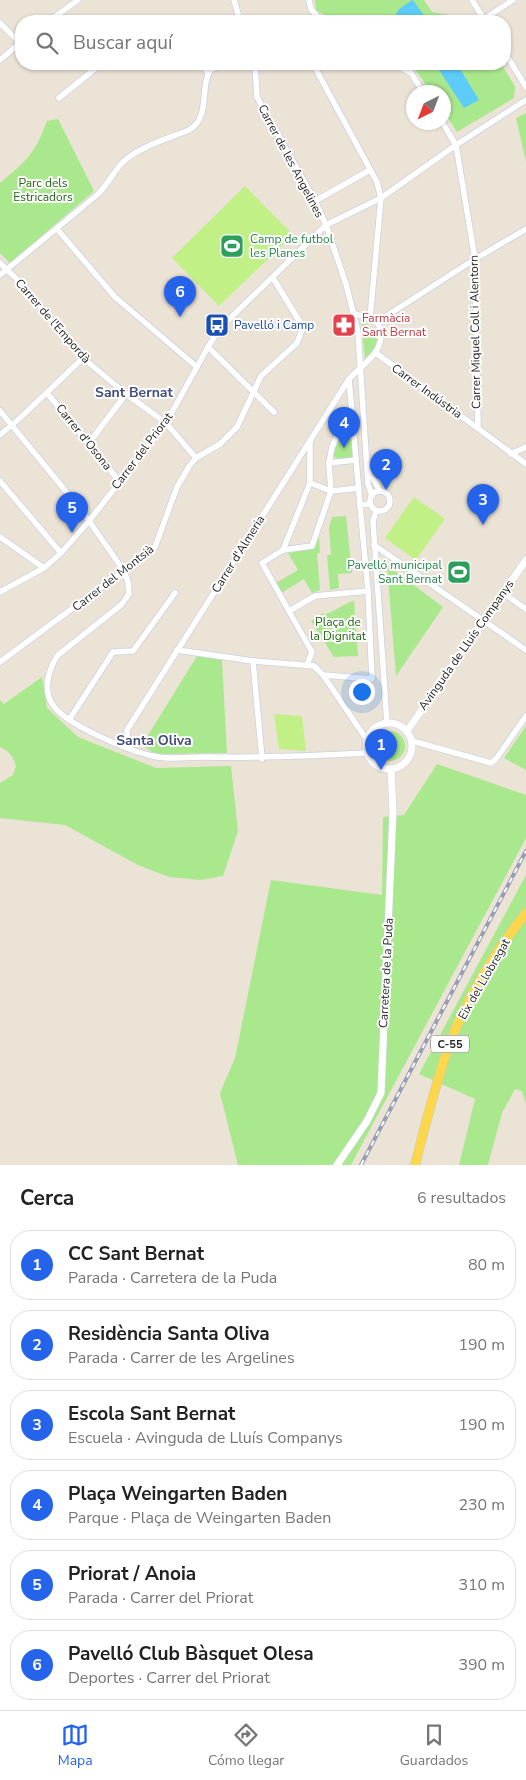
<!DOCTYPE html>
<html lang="es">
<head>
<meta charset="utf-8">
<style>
  :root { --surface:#fff; --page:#f6f6f6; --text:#222; --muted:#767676; --line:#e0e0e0; --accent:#2563eb }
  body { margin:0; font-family:"Nunito Sans",sans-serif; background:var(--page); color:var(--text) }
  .compass { position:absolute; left:406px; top:85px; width:45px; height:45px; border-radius:50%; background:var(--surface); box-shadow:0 1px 4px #0004; rotate:222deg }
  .you { position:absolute; left:361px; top:691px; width:18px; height:18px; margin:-12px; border:4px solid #fff; border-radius:50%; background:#1a73e8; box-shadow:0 0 0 8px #1a73e833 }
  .badge { display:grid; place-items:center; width:32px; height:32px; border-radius:50%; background:var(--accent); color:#fff; font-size:16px; font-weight:700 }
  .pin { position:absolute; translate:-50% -41px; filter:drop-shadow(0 1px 2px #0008) }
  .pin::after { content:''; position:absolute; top:26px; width:18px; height:15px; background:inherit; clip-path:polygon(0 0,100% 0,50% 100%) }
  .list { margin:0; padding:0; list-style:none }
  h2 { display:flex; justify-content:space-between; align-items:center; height:65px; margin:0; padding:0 20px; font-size:21px }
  h2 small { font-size:16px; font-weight:400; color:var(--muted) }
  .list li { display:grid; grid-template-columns:32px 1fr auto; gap:15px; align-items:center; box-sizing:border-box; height:70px; margin:0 10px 10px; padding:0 10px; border:1px solid var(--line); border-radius:20px }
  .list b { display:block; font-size:19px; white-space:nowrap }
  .list p { margin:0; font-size:16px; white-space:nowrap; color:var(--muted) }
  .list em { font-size:16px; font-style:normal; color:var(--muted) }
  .icon { flex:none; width:28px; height:28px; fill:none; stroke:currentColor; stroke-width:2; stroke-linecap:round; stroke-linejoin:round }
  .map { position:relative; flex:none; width:526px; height:1165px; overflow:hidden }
  .search { position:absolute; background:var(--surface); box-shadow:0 1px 4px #0004; left:15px; right:15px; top:15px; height:55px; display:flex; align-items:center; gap:12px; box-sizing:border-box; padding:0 18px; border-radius:20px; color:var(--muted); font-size:19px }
  .sheet { height:545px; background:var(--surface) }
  nav { display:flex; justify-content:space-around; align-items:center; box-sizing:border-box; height:70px; border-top:1px solid var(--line); background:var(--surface); font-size:14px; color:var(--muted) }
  nav a { display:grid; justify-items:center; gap:2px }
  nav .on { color:var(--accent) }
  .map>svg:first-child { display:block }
  .green { fill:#aae88d }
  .pitch { fill:#c1f087 }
  .water { fill:#5eccf8 }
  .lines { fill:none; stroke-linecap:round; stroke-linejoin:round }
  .minor-casing { stroke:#ccd0e2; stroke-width:7 }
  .tertiary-casing { stroke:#ccd0e2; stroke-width:8 }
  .primary-casing { stroke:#c7c7c7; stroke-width:10 }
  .minor { stroke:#fff; stroke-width:5.5 }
  .tertiary { stroke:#fff; stroke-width:7 }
  .primary { stroke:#fcd74b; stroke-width:9 }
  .rail-casing { stroke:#999db4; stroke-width:4 }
  .rail { stroke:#fff; stroke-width:2; stroke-dasharray:5.5; stroke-linecap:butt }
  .labels { text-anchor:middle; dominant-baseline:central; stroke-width:4; stroke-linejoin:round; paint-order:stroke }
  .shield { fill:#fff; stroke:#686868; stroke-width:1 }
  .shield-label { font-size:11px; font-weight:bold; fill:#272727 }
  .street-label { font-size:12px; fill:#272727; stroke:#fff }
  .park-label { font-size:12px; fill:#226813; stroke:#fff }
  .leisure-label { font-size:12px; fill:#27864d; stroke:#fff; text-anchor:start }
  .health-label { font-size:12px; fill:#be3a42; stroke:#fff; text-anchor:start }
  .transit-label { font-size:12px; fill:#164399; stroke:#fff; text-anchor:start }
  .neighbourhood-label { font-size:14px; font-weight:bold; fill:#444d7b; stroke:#fff }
</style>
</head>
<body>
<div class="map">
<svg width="526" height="1165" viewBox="0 0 526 1165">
  <rect width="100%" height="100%" fill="#ebe3d6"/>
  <g class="green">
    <polygon points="315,0 424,0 432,12 472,19 473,21 334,21 316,10"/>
    <polygon points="406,64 501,64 515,86 514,98 457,132 444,112 444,92 431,92 415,69"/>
    <polygon points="526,113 526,162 516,118"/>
    <path d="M58,119L94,191L10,263L0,253V183C26,161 35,154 47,121Z"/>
    <polygon points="361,321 371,327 377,340 373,351 365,358"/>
    <polygon points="346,430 352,435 353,458 338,460 333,455 340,434"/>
    <polygon points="346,516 352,573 338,574 339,588 330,590 327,555 331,555 329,528 332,517"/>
    <polygon points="317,536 319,536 320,553 317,553 320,590 312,593 304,579 281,593 276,583 298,570 288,553 313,547"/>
    <polygon points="387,565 443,607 396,676"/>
    <polygon points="354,600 358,656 334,657 311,621 323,613 325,615"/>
    <polygon points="197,656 222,660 227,753 155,754 142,745"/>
    <path d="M42,677L47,708L78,737L156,768L231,766L238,831L223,876L201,880L169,877L138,865L65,825L0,818V783L13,775L16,766C13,757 9,750 0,747V700L4,704Z"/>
    <polygon points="526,726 526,770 504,758"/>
    <circle cx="390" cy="746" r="15"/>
    <polygon points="437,764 526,795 526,838 351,1165 238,1165 220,1093 235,1058 271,880 382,895 383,817 404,815"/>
    <polygon points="526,875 526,1104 522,1091 515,1089 502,1113 488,1165 459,1165 475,1099 419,1074"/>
  </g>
  <g class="pitch">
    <polygon points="245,186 293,235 219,306 172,258"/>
    <polygon points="414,497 445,519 416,560 385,538"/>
    <polygon points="274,714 302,716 306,751 279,749"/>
  </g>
  <g class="water">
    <polygon points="412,0 413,0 428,21 392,21 399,9"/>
    <polygon points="435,64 457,64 479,100 464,108"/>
  </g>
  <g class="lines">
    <g class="minor-casing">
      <g id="minor">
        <polyline points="234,0 240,21"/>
        <polyline points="309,0 311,9 321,21"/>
        <polyline points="472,0 485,21"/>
        <polyline points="484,19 513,0"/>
        <polyline points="49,21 78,0"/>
        <polyline points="161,21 168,19 174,21"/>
        <polyline points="0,23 20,43"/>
        <polyline points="505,53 526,87"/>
        <polyline points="0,60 21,42"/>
        <polyline points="202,64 208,73"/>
        <polyline points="255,64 257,97 315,201 326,225 346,284 358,332 368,484 372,496"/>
        <polyline points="313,64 377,182 381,198 370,318"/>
        <polyline points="394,64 411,73 423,92"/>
        <polyline points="59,98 101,64"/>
        <polyline points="442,122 456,145 475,259 478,427"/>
        <polyline points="315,201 370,170"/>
        <polyline points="57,229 115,297 197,367"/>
        <polyline points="0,263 22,284 83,358 126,394 166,423 196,458"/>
        <path d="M0,275L97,195C108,185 113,172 123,162C138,147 170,138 189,130C211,118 199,87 211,69L222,66L246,64"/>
        <polyline points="377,322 475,259 526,229"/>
        <polyline points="208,347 274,412"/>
        <polyline points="376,353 526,464"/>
        <polyline points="349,379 360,505 370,504"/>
        <polyline points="47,393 120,482"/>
        <path d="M0,411L82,511L124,571L128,582L129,594L121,605L58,655C49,668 42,690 53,705C66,725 129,751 153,756C169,760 187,757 203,757C258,758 312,756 367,753"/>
        <polyline points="0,435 19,419 83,358"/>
        <polyline points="89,443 126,394"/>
        <polyline points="511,454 526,447"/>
        <polyline points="329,463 356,460"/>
        <polyline points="369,471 380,491"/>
        <polyline points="0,481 61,553"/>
        <polyline points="310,483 331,491 359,488"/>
        <circle cx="380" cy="501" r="10"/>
        <polyline points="376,511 373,521 387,723"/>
        <polyline points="0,537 44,568"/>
        <polyline points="374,545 526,650"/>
        <polyline points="283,550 312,546 331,491 329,463 332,447 342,425 353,423"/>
        <polyline points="0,592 44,568 61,553 89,521 166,423 208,347 220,328 326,225 381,198 456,145 526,100"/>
        <polyline points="503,593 526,609"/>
        <polyline points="289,611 315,596 368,591"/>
        <polyline points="177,650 253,661 314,666 323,675 367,740"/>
        <polyline points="253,661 262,759"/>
        <polyline points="0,662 155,547 177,487 190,465 196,458 220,444 237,427 261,376 297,343 303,327 273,278"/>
        <polyline points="307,665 312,652 262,563 283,550 310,483 310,441"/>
        <polyline points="323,675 372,679 368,591 360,505"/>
        <polyline points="69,720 113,652 133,651 175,593"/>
        <polyline points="412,741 491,763 496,759 526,716"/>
        <path d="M127,747V730L349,379C361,366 381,354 381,336C381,330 380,325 375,321C370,317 360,316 353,313"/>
      </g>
    </g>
    <g class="tertiary-casing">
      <g id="tertiary">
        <circle cx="389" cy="746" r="23"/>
        <polyline points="407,731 526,560"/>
        <polyline points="337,1165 367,1121 381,1093 393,811 391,769"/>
      </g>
    </g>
    <g class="primary-casing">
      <path id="primary" d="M415,1165C425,1126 435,1086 448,1048C466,999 494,953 526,913"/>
    </g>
    <use href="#minor" class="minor"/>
    <use href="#tertiary" class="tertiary"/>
    <use href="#primary" class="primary"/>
    <g class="rail-casing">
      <polyline id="rail" points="361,1165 526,851"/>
    </g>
    <use href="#rail" class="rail"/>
  </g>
  <defs>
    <g id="stadium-square" transform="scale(1.25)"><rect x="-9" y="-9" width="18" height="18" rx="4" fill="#2e9e5b" stroke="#fff"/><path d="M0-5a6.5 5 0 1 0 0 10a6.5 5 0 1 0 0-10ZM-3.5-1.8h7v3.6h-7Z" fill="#fff"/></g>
    <g id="bus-square" transform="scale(1.25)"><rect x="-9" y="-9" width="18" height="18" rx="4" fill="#1a4fb4" stroke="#fff"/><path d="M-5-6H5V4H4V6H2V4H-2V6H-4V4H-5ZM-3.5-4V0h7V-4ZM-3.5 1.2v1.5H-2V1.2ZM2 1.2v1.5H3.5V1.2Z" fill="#fff"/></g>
    <g id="pharmacy-square" transform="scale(1.25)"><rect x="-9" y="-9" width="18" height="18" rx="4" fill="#e0444e" stroke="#fff"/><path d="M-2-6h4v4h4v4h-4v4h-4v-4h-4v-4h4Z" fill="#fff"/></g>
  </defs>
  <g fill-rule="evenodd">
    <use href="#stadium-square" x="232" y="246"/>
    <use href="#bus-square" x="217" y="325"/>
    <use href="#pharmacy-square" x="344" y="325"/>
    <use href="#stadium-square" x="459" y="572"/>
  </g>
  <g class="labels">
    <rect class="shield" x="431" y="1035.5" width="38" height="17" rx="4"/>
    <g class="shield-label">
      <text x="450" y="1044">C-55</text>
    </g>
    <g class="street-label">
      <text transform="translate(291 161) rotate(62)">Carrer de les Angelines</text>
      <text transform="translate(53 321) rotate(49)">Carrer de l'Empordà</text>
      <text transform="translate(475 332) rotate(-91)">Carrer Miquel Coll i Alentorn</text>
      <text transform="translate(427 391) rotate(36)">Carrer Indústria</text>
      <text transform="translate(84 437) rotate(51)">Carrer d'Osona</text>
      <text transform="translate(142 451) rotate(-53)">Carrer del Priorat</text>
      <text transform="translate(238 554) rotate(-58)">Carrer d'Almeria</text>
      <text transform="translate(113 578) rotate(-38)">Carrer del Montsià</text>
      <text transform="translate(466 645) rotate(-55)">Avinguda de Lluís Companys</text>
      <text transform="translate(386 973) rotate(-87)">Carretera de la Puda</text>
      <text transform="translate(484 979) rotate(-60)">Eix del Llobregat</text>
    </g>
    <g class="park-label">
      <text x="43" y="183">Parc dels<tspan x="43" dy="14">Estricadors</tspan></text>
      <text x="338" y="622">Plaça de<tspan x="338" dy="14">la Dignitat</tspan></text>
    </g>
    <g class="leisure-label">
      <text x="250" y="239">Camp de futbol<tspan x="250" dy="14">les Planes</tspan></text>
      <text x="442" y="565" text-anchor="end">Pavelló municipal<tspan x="442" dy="14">Sant Bernat</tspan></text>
    </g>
    <g class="health-label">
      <text x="362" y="318">Farmàcia<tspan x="362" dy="14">Sant Bernat</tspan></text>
    </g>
    <g class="transit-label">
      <text x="234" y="325">Pavelló i Camp</text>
    </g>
    <g class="neighbourhood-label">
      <text x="134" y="392">Sant Bernat</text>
      <text x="154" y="740">Santa Oliva</text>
    </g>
  </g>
</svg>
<svg class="compass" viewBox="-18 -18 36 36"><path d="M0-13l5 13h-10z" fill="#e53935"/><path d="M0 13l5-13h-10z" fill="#767676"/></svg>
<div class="you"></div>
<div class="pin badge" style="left:381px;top:770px">1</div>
<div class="pin badge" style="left:386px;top:490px">2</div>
<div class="pin badge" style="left:483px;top:525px">3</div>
<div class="pin badge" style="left:344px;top:448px">4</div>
<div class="pin badge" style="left:72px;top:533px">5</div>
<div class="pin badge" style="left:180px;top:317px">6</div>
<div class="search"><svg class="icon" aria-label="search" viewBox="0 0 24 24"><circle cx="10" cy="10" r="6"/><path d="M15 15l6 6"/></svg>Buscar aquí</div>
</div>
<section class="sheet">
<h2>Cerca<small>6 resultados</small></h2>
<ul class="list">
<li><span class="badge">1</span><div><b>CC Sant Bernat</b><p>Parada · Carretera de la Puda</p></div><em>80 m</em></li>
<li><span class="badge">2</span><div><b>Residència Santa Oliva</b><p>Parada · Carrer de les Argelines</p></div><em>190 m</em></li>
<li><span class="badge">3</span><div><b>Escola Sant Bernat</b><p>Escuela · Avinguda de Lluís Companys</p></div><em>190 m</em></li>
<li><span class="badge">4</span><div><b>Plaça Weingarten Baden</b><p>Parque · Plaça de Weingarten Baden</p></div><em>230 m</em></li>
<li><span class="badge">5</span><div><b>Priorat / Anoia</b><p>Parada · Carrer del Priorat</p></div><em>310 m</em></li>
<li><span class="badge">6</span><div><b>Pavelló Club Bàsquet Olesa</b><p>Deportes · Carrer del Priorat</p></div><em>390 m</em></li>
</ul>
</section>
<nav>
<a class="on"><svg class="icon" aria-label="map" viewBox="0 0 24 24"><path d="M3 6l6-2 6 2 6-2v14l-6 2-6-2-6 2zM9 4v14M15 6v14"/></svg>Mapa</a>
<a><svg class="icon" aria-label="directions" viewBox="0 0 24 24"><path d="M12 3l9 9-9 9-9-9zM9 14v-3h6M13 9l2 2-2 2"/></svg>Cómo llegar</a>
<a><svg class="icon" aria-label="saved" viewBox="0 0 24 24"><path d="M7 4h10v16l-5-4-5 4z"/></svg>Guardados</a>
</nav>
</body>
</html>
